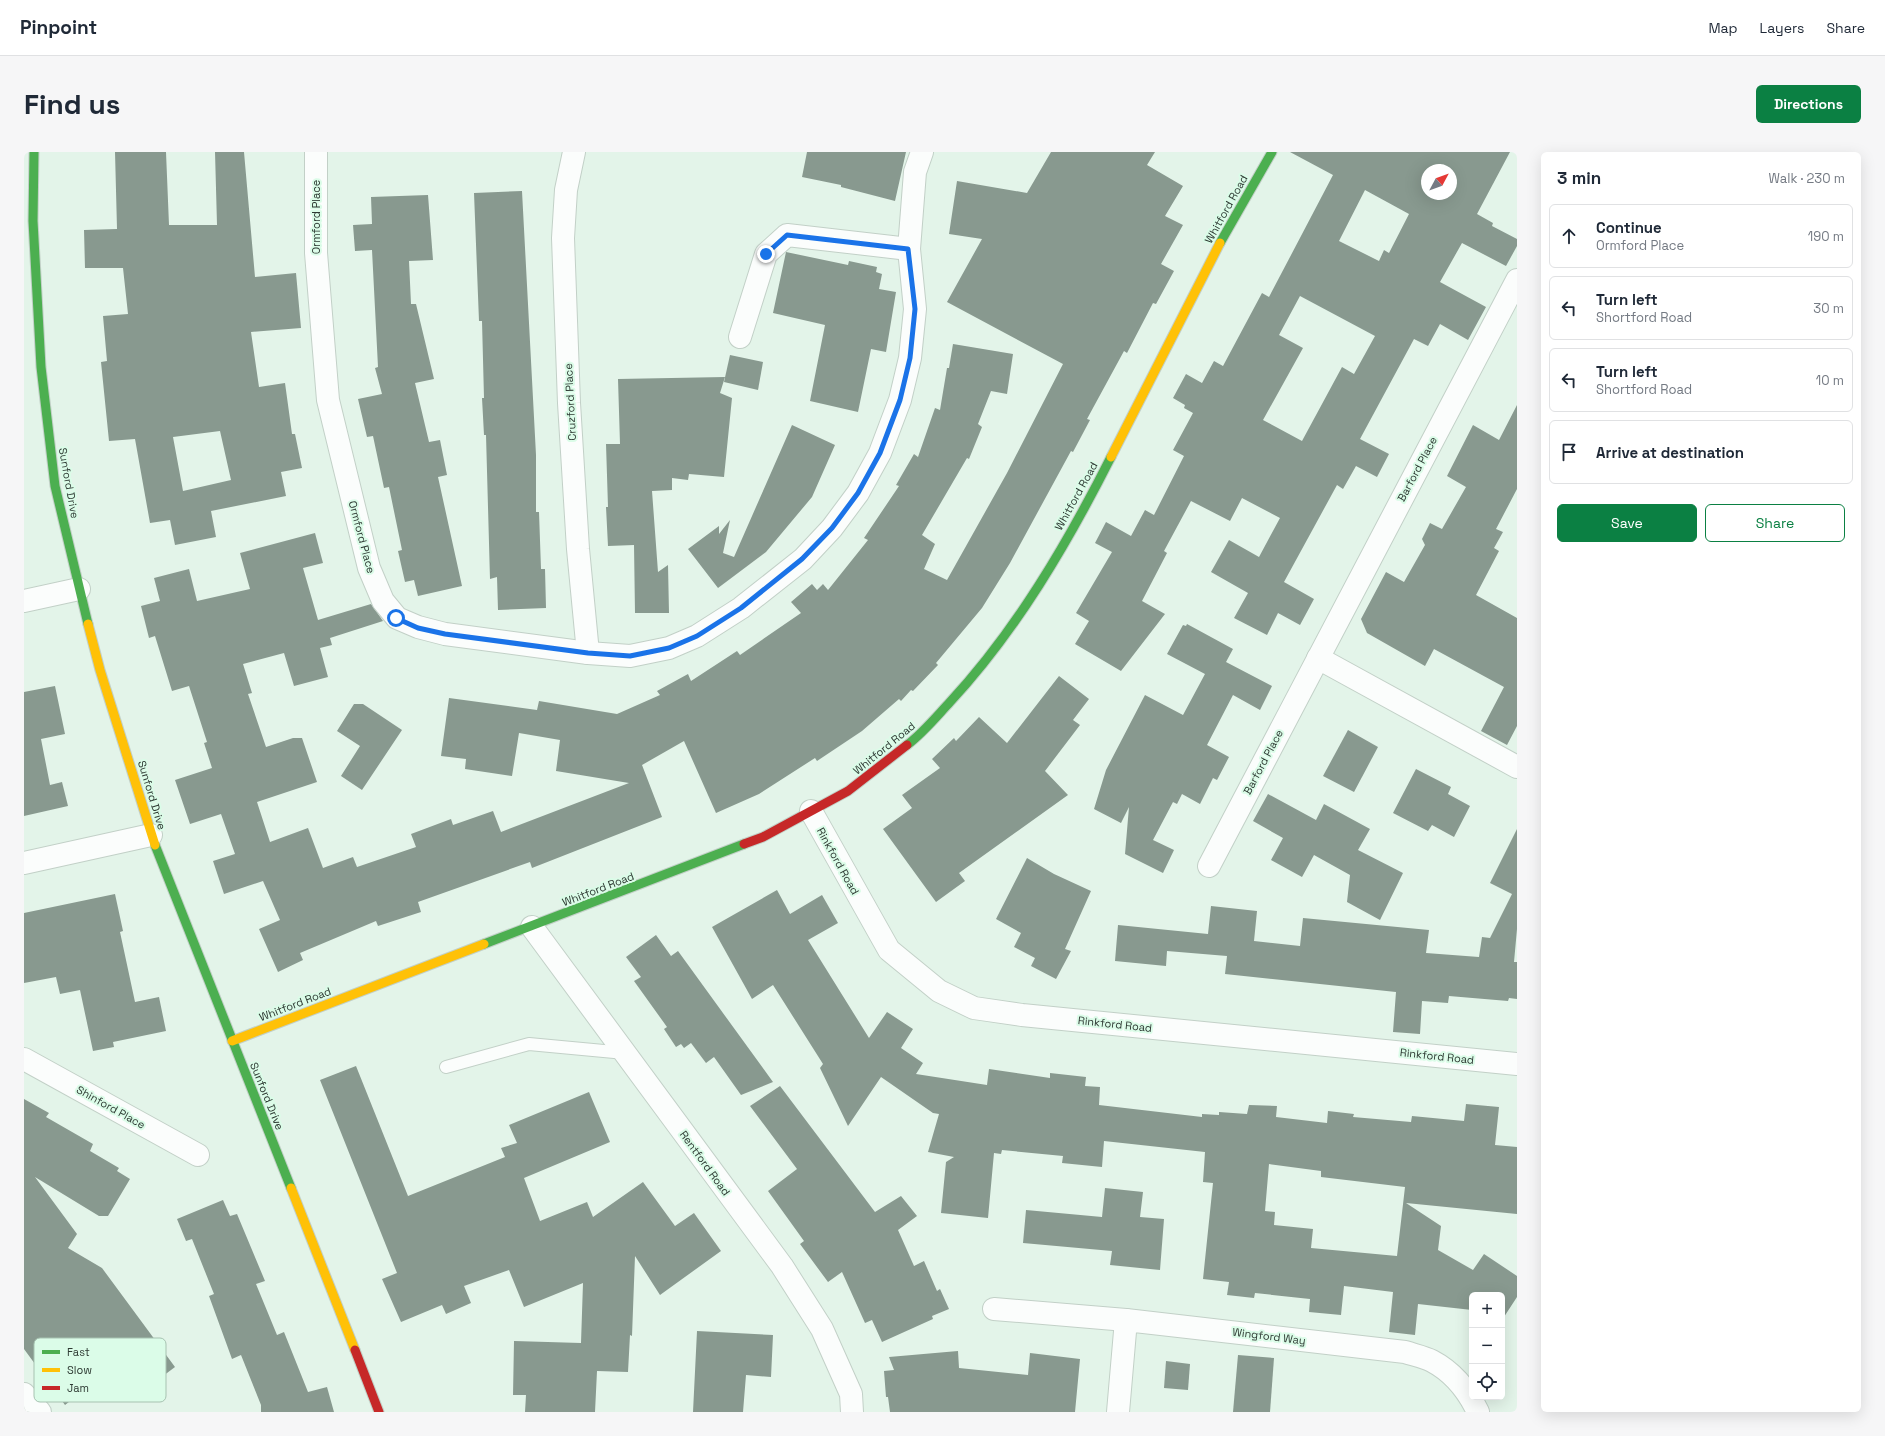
<!DOCTYPE html>
<html lang="en">
<head>
<meta charset="utf-8">
<style>
  :root { --surface:#fff; --page:#f6f6f7; --text:#1f2937; --muted:#747a83; --line:#e0e1e3; --accent:#0b8043 }
  body { margin:0; font-family:"Space Grotesk",sans-serif; background:var(--page); color:var(--text) }
  .controls { position:absolute; right:12px; bottom:12px; display:grid; overflow:hidden; border-radius:6px; box-shadow:0 4px 16px #0002 }
  .controls button { width:36px; height:36px; display:grid; place-items:center; padding:0; border:0; border-bottom:1px solid var(--line); background:var(--surface); color:var(--text); font:20px sans-serif }
  .compass { position:absolute; left:1397px; top:12px; width:36px; height:36px; border-radius:50%; background:var(--surface); box-shadow:0 4px 16px #0002; rotate:49deg }
  .stop { position:absolute; width:12px; height:12px; margin:-9px; border:3px solid #1a73e8; border-radius:50%; background:#fff }
  .stop.end { background:#1a73e8; border-color:#fff; box-shadow:0 1px 4px #0008 }
  .list { margin:0; padding:0; list-style:none }
  h2 { display:flex; justify-content:space-between; align-items:center; height:52px; margin:0; padding:0 16px; font-size:17px }
  h2 small { font-size:13px; font-weight:400; color:var(--muted) }
  .list li { display:grid; grid-template-columns:26px 1fr auto; gap:12px; align-items:center; box-sizing:border-box; height:64px; margin:0 8px 8px; padding:0 8px; border:1px solid var(--line); border-radius:6px }
  .list b { display:block; font-size:15px; white-space:nowrap }
  .list p { margin:0; font-size:13px; white-space:nowrap; color:var(--muted) }
  .list em { font-size:13px; font-style:normal; color:var(--muted) }
  .actions { display:flex; gap:8px; padding:12px 16px }
  .actions a { flex:1; padding:9px 0; border:1px solid var(--accent); border-radius:6px; text-align:center; font-size:14px; color:var(--accent) }
  .actions .main { background:var(--accent); color:#fff }
  .icon { flex:none; width:22px; height:22px; fill:none; stroke:currentColor; stroke-width:2; stroke-linecap:round; stroke-linejoin:round }
  .map { position:relative; flex:none; width:1493px; height:1260px; overflow:hidden; border-radius:6px }
  header { display:flex; align-items:center; gap:24px; box-sizing:border-box; height:56px; padding:0 20px; background:var(--surface); border-bottom:1px solid var(--line) }
  header strong { font-size:19px }
  nav { display:flex; gap:22px; margin-inline-start:auto; font-size:14px }
  .intro { display:flex; align-items:center; justify-content:space-between; box-sizing:border-box; height:96px; padding:0 24px }
  h1 { margin:0; font-size:28px }
  .button { padding:10px 18px; border-radius:6px; background:var(--accent); color:#fff; font-size:14px; font-weight:700 }
  main { display:flex; gap:24px; padding:0 24px }
  aside { flex:1; background:var(--surface); border-radius:6px; box-shadow:0 4px 16px #0002 }
  .map>svg:first-child { display:block }
  .building { fill:#88998f; fill-rule:evenodd }
  .lines { fill:none; stroke-linecap:round; stroke-linejoin:round }
  .lane-casing { stroke:#c2d0c7; stroke-width:14 }
  .street-casing { stroke:#c2d0c7; stroke-width:24 }
  .fast-casing { stroke:#c2d0c7; stroke-width:11 }
  .slow-casing { stroke:#c2d0c7; stroke-width:11 }
  .jam-casing { stroke:#c2d0c7; stroke-width:11 }
  .lane { stroke:#fbfdfc; stroke-width:12 }
  .street { stroke:#fbfdfc; stroke-width:22 }
  .fast { stroke:#4caf50; stroke-width:9 }
  .slow { stroke:#ffc107; stroke-width:9 }
  .jam { stroke:#c62828; stroke-width:9 }
  .route { stroke:#1a73e8; stroke-width:5 }
  .labels { text-anchor:middle; dominant-baseline:central; stroke-width:4; stroke-linejoin:round; paint-order:stroke }
  .street-label { font-size:11px; fill:#2d3932; stroke:#dbfce8 }
  .key { fill:#dbfce8; stroke:#a7c2b1; stroke-width:1 }
  .key-label { font-size:11px; fill:#2d3932 }
</style>
</head>
<body>
<header>
<strong>Pinpoint</strong>
<nav><a>Map</a><a>Layers</a><a>Share</a></nav>
</header>
<div class="intro"><h1>Find us</h1><a class="button">Directions</a></div>
<main>
<div class="map">
<svg width="1493" height="1260" viewBox="0 0 1493 1260">
  <rect width="100%" height="100%" fill="#e3f4e9"/>
  <g class="building">
    <path d="M91,0H142L145,73H193L191,0H220L231,125L272,121L277,176L227,180L235,235L261,231L268,282H271L278,316L257,320L262,344L187,359L192,385L151,393L146,368L126,371L111,287L85,289L77,210L83,209L79,164L104,162L99,116H61L60,78L93,77ZM196,279L207,328L159,339L149,285Z"/>
    <polygon points="783,0 882,0 871,49 817,35 817,33 778,25"/>
    <polygon points="1027,0 1131,0 1123,13 1159,34 1141,64 1159,73 1137,112 1150,119 1132,152 1129,151 1103,201 1100,199 1063,267 1066,268 1049,300 1047,299 986,411 958,456 912,511 914,513 889,539 887,538 877,549 875,547 838,579 793,609 791,606 735,642 692,661 660,589 618,613 638,665 508,716 506,710 394,750 397,760 354,774 352,769 276,801 279,808 254,820 235,777 256,768 239,729 200,742 189,709 211,702 197,662 166,672 151,628 188,616 180,591 183,590 165,534 148,539 131,484 125,486 117,454 136,449 130,426 165,417 173,449 226,437 216,401 291,381 299,411 279,416 294,468 347,452 359,469 306,486 308,493 296,496 304,525 270,534 260,501 219,512 228,541 224,542 242,595 269,586 278,586 293,630 233,650 246,690 284,676 299,716 329,705 333,715 392,695 387,682 427,667 429,673 469,659 477,680 605,631 532,619 536,588 495,581 488,624 441,617 442,607 417,604 425,546 513,558 515,549 593,562 636,543 633,539 664,522 667,529 713,499 716,503 777,461 767,450 788,432 793,438 799,432 804,438 844,388 840,386 875,334 872,333 890,302 894,305 911,256 916,258 923,216 925,216 929,192 989,202 983,242 967,239 954,272 958,275 945,307 943,306 898,383 911,392 900,417 923,428 983,321 1039,212 923,150 958,87 925,82 933,29 1003,41"/>
    <path d="M1266,0H1486L1453,62L1469,71L1468,74L1493,87V94L1482,114L1438,91L1416,130L1462,155L1444,188L1416,172L1404,194L1390,187L1336,287L1365,302L1353,325L1332,314L1319,337L1313,333L1260,430L1290,447L1276,473L1254,461L1243,483L1210,466L1224,441L1187,420L1205,388L1235,405L1256,366L1218,346L1206,369L1167,349L1140,399L1143,401L1118,449L1141,462L1097,519L1051,492L1065,469L1052,461L1088,400L1071,391L1082,370L1107,384L1121,358L1130,363L1160,304L1149,298L1169,261L1160,256L1161,253L1149,246L1162,222L1178,231L1190,209L1199,214L1238,141L1245,145L1309,23ZM1403,18H1427V42H1403ZM1341,38L1385,62L1365,101L1360,98L1355,109L1315,89ZM1276,144L1351,184L1330,222L1318,215L1278,289L1239,268L1279,196L1255,183Z"/>
    <polygon points="498,39 512,303 512,360 515,360 517,417 521,417 522,456 474,458 473,425 466,427 462,283 460,283 458,246 460,246 458,169 455,169 450,41"/>
    <polygon points="404,43 409,108 385,109 387,152 392,152 410,227 391,231 405,290 416,288 423,323 414,325 438,434 394,444 390,428 381,430 374,399 378,398 365,335 360,336 349,284 343,285 334,247 358,242 351,216 354,215 348,98 331,99 329,73 348,72 347,45"/>
    <polygon points="762,100 824,113 825,109 853,115 852,120 858,122 855,137 872,140 862,200 847,197 834,260 786,249 801,173 749,161"/>
    <polygon points="706,203 739,210 734,238 700,230"/>
    <polygon points="701,225 696,241 708,246 700,325 665,322 664,328 648,326 648,338 628,339 634,420 644,413 645,461 611,461 610,393 584,394 582,355 584,355 582,292 596,292 594,227"/>
    <polygon points="1493,253 1493,337 1472,377 1479,380 1470,396 1475,399 1452,443 1493,466 1493,574 1483,593 1457,579 1480,535 1410,497 1401,514 1343,481 1337,467 1362,420 1380,430 1401,393 1398,387 1406,371 1418,377 1442,335 1423,324 1449,273 1475,288"/>
    <polygon points="768,273 811,293 788,345 742,400 694,436 664,397 695,374 695,382 706,368 699,401 710,405"/>
    <polygon points="1163,472 1209,497 1202,510 1248,534 1236,558 1209,543 1183,593 1205,605 1193,628 1189,626 1176,652 1158,642 1153,652 1149,650 1129,688 1150,698 1139,721 1101,702 1105,655 1097,671 1070,657 1082,618 1121,543 1159,563 1181,522 1143,502 1159,473 1162,474"/>
    <polygon points="1035,524 1065,547 1049,568 1056,573 1021,619 1044,643 935,721 941,729 912,750 859,677 888,656 878,643 916,616 908,607 930,586 932,589 955,565 983,591"/>
    <polygon points="31,534 41,582 17,587 26,633 38,630 44,654 0,664 0,540"/>
    <polygon points="330,552 339,552 378,578 338,638 317,624 336,594 313,579"/>
    <polygon points="1324,578 1354,595 1330,640 1299,624"/>
    <polygon points="1392,617 1427,635 1424,642 1446,654 1430,685 1408,673 1404,679 1369,661"/>
    <polygon points="1244,642 1292,668 1300,652 1346,677 1334,698 1379,721 1356,768 1323,750 1326,723 1290,703 1278,725 1247,708 1259,686 1229,669"/>
    <polygon points="1493,677 1493,777 1490,810 1493,810 1493,847 1485,846 1484,849 1425,844 1424,851 1398,849 1396,882 1369,880 1372,840 1201,822 1203,804 1143,799 1142,814 1091,809 1094,773 1184,782 1187,754 1233,759 1230,789 1276,794 1279,766 1405,778 1402,801 1455,805 1458,785 1466,786 1488,742 1466,731"/>
    <polygon points="1003,706 1030,722 1067,739 1041,797 1047,799 1032,827 1007,814 1011,806 990,795 997,781 972,767"/>
    <path d="M753,738L766,762L798,743L814,771L784,788L845,886L863,860L889,877L877,896L899,911L892,922L963,933L965,917L1026,926V921L1062,925L1061,934L1076,935L1075,953L1178,965V962L1195,963V960L1223,962L1225,953L1253,954L1252,965L1303,971L1304,959L1330,962L1329,965L1387,970L1388,964L1440,969L1442,952L1475,955L1471,993L1493,995V1062L1382,1051L1417,1074L1414,1098L1449,1118L1460,1102L1493,1124V1145L1478,1168V1143H1448V1158L1394,1152L1391,1183L1365,1180L1369,1140L1320,1134L1317,1163L1285,1160L1286,1147L1231,1141L1230,1146L1203,1143L1205,1130L1179,1127L1189,1031L1179,1030L1181,1000L1080,989L1078,1015L1038,1011L1039,1004L978,998L977,1002L970,1001L964,1066L917,1061L922,1010L930,1005L904,1000L915,962L909,961L857,925L824,974L796,916L799,912L749,833L728,847L688,775ZM1245,1012L1297,1019V1025L1381,1035L1373,1104L1287,1096L1289,1077L1250,1073L1251,1060L1241,1059Z"/>
    <polygon points="91,742 99,779 96,780 111,850 135,845 142,879 89,890 90,895 69,899 56,838 36,842 32,825 0,831 0,761"/>
    <polygon points="632,783 647,804 654,799 749,930 717,943 690,905 682,911 667,891 660,896 657,892 652,895 640,877 643,875 610,829 617,825 602,805"/>
    <polygon points="332,914 384,1044 481,1005 477,996 493,991 485,973 565,940 586,990 500,1026 516,1069 563,1050 569,1065 619,1030 651,1074 670,1061 697,1099 636,1143 611,1104 608,1184 606,1183 604,1220 573,1219 571,1260 501,1260 502,1243 489,1243 490,1189 557,1191 559,1131 500,1155 485,1118 440,1134 447,1151 422,1162 418,1153 377,1170 358,1127 373,1121 296,928"/>
    <polygon points="756,934 851,1060 877,1044 893,1064 874,1078 890,1114 900,1109 913,1139 916,1137 925,1157 908,1164 909,1167 858,1190 848,1168 841,1171 818,1120 804,1130 776,1092 780,1089 744,1039 773,1017 726,954"/>
    <polygon points="0,947 25,961 22,965 69,992 66,999 95,1016 93,1019 106,1027 84,1064 75,1064 11,1025 53,1082 44,1096 78,1116 151,1215 107,1248 88,1223 66,1240 63,1236 41,1253 0,1197"/>
    <polygon points="1081,1036 1119,1040 1116,1065 1140,1067 1136,1118 1086,1113 1088,1099 999,1091 1002,1058 1078,1065"/>
    <polygon points="199,1048 206,1064 213,1062 241,1129 232,1132 253,1183 260,1180 284,1240 303,1235 310,1260 237,1260 237,1253 217,1203 208,1207 185,1144 190,1142 168,1087 162,1089 153,1067"/>
    <polygon points="673,1179 749,1183 747,1225 722,1223 719,1260 669,1260"/>
    <polygon points="934,1199 935,1216 1004,1223 1006,1201 1056,1207 1051,1260 866,1260 864,1245 862,1245 860,1219 870,1218 865,1205"/>
    <polygon points="1214,1203 1250,1206 1246,1260 1209,1260"/>
    <polygon points="1142,1209 1166,1212 1164,1238 1140,1236"/>
  </g>
  <g class="lines">
    <g class="lane-casing">
      <polyline id="lane" points="422,915 505,892 601,901"/>
    </g>
    <g class="street-casing">
      <g id="street">
        <polyline points="292,0 292,101 304,248 345,416 359,449 373,466 394,475 421,482 564,501 606,504 645,496 673,484 717,456 779,407 808,376 834,341 856,301 876,248 886,206 891,157 885,97 891,20 898,0"/>
        <polyline points="550,0 542,38 539,86 545,251 554,397 564,501"/>
        <polyline points="716,185 742,102 763,83 885,97"/>
        <polyline points="0,449 55,437"/>
        <polyline points="1294,506 1493,615"/>
        <polyline points="787,659 865,798 915,839 950,856 998,863 1493,912"/>
        <polyline points="0,711 127,683"/>
        <polyline points="1185,714 1493,128"/>
        <polyline points="508,775 758,1114 798,1177 827,1242 828,1260"/>
        <polyline points="0,907 174,1003"/>
        <polyline points="970,1157 1102,1168"/>
        <polyline points="0,1242 16,1260"/>
        <path d="M1094,1260L1102,1168L1381,1200C1390,1203 1400,1205 1408,1209C1429,1220 1444,1239 1454,1260"/>
      </g>
    </g>
    <g class="fast-casing">
      <g id="fast">
        <polyline points="10,0 9,69 17,215 31,334 64,472"/>
        <polyline points="1196,91 1248,0"/>
        <path d="M883,593C899,581 912,565 926,550C992,479 1043,392 1087,305"/>
        <polyline points="131,693 267,1036"/>
        <polyline points="460,792 720,692"/>
      </g>
    </g>
    <g class="slow-casing">
      <g id="slow">
        <polyline points="1087,305 1196,91"/>
        <polyline points="64,472 76,518 131,693"/>
        <polyline points="208,889 460,792"/>
        <polyline points="267,1036 331,1198"/>
      </g>
    </g>
    <g class="jam-casing">
      <g id="jam">
        <polyline points="720,692 739,685 824,639 883,593"/>
        <polyline points="331,1198 355,1260"/>
      </g>
    </g>
    <use href="#lane" class="lane"/>
    <use href="#street" class="street"/>
    <use href="#fast" class="fast"/>
    <use href="#slow" class="slow"/>
    <use href="#jam" class="jam"/>
  </g>
  <g class="lines">
    <polyline class="route" points="372,466 394,476 421,482 564,501 606,504 645,496 673,484 717,456 778,407 808,376 834,341 856,301 876,248 886,206 891,157 884,97 763,83 742,102"/>
  </g>
  <g class="labels">
    <g class="street-label">
      <text transform="translate(1202 57) rotate(-61)">Whitford Road</text>
      <text transform="translate(292 65) rotate(-90)">Ormford Place</text>
      <text transform="translate(546 250) rotate(-93)">Cruzford Place</text>
      <text transform="translate(1393 317) rotate(-62)">Barford Place</text>
      <text transform="translate(45 331) rotate(80)">Sunford Drive</text>
      <text transform="translate(1052 344) rotate(-61)">Whitford Road</text>
      <text transform="translate(338 385) rotate(75)">Ormford Place</text>
      <text transform="translate(860 596) rotate(-39)">Whitford Road</text>
      <text transform="translate(1239 610) rotate(-62)">Barford Place</text>
      <text transform="translate(128 643) rotate(73)">Sunford Drive</text>
      <text transform="translate(814 709) rotate(61)">Rinkford Road</text>
      <text transform="translate(574 737) rotate(-21)">Whitford Road</text>
      <text transform="translate(271 852) rotate(-21)">Whitford Road</text>
      <text transform="translate(1091 872) rotate(6)">Rinkford Road</text>
      <text transform="translate(1413 904) rotate(6)">Rinkford Road</text>
      <text transform="translate(243 944) rotate(68)">Sunford Drive</text>
      <text transform="translate(87 955) rotate(29)">Shinford Place</text>
      <text transform="translate(681 1011) rotate(54)">Rentford Road</text>
      <text transform="translate(1245 1184) rotate(7)">Wingford Way</text>
    </g>
  </g>
  <rect x="10" y="1186" width="132" height="64" rx="6" class="key"/>
  <rect x="18" y="1198" width="18" height="4" fill="#4caf50"/>
  <rect x="18" y="1216" width="18" height="4" fill="#ffc107"/>
  <rect x="18" y="1234" width="18" height="4" fill="#c62828"/>
  <g class="key-label">
    <text x="43" y="1204">Fast</text>
    <text x="43" y="1222">Slow</text>
    <text x="43" y="1240">Jam</text>
  </g>
</svg>
<div class="controls">
<button>+</button>
<button>−</button>
<button><svg class="icon" aria-label="locate" viewBox="0 0 24 24"><circle cx="12" cy="12" r="6"/><path d="M12 2v4M12 18v4M2 12h4M18 12h4"/></svg></button>
</div>
<svg class="compass" viewBox="-18 -18 36 36"><path d="M0-13l5 13h-10z" fill="#e53935"/><path d="M0 13l5-13h-10z" fill="#747a83"/></svg>
<div class="stop" style="left:372px;top:466px"></div>
<div class="stop end" style="left:742px;top:102px"></div>
</div>
<aside>
<h2>3 min<small>Walk · 230 m</small></h2>
<ul class="list">
<li><svg class="icon" aria-label="ahead" viewBox="0 0 24 24"><path d="M12 20V5M6 11l6-6 6 6"/></svg><div><b>Continue</b><p>Ormford Place</p></div><em>190 m</em></li>
<li><svg class="icon" aria-label="left" viewBox="0 0 24 24"><path d="M17 20v-9H6M10 6l-5 5 5 5"/></svg><div><b>Turn left</b><p>Shortford Road</p></div><em>30 m</em></li>
<li><svg class="icon" aria-label="left" viewBox="0 0 24 24"><path d="M17 20v-9H6M10 6l-5 5 5 5"/></svg><div><b>Turn left</b><p>Shortford Road</p></div><em>10 m</em></li>
<li><svg class="icon" aria-label="arrive" viewBox="0 0 24 24"><path d="M6 21V4h12l-3 4 3 4H6"/></svg><div><b>Arrive at destination</b></div></li>
</ul>
<div class="actions"><a class="main">Save</a><a>Share</a></div>
</aside>
</main>
</body>
</html>
